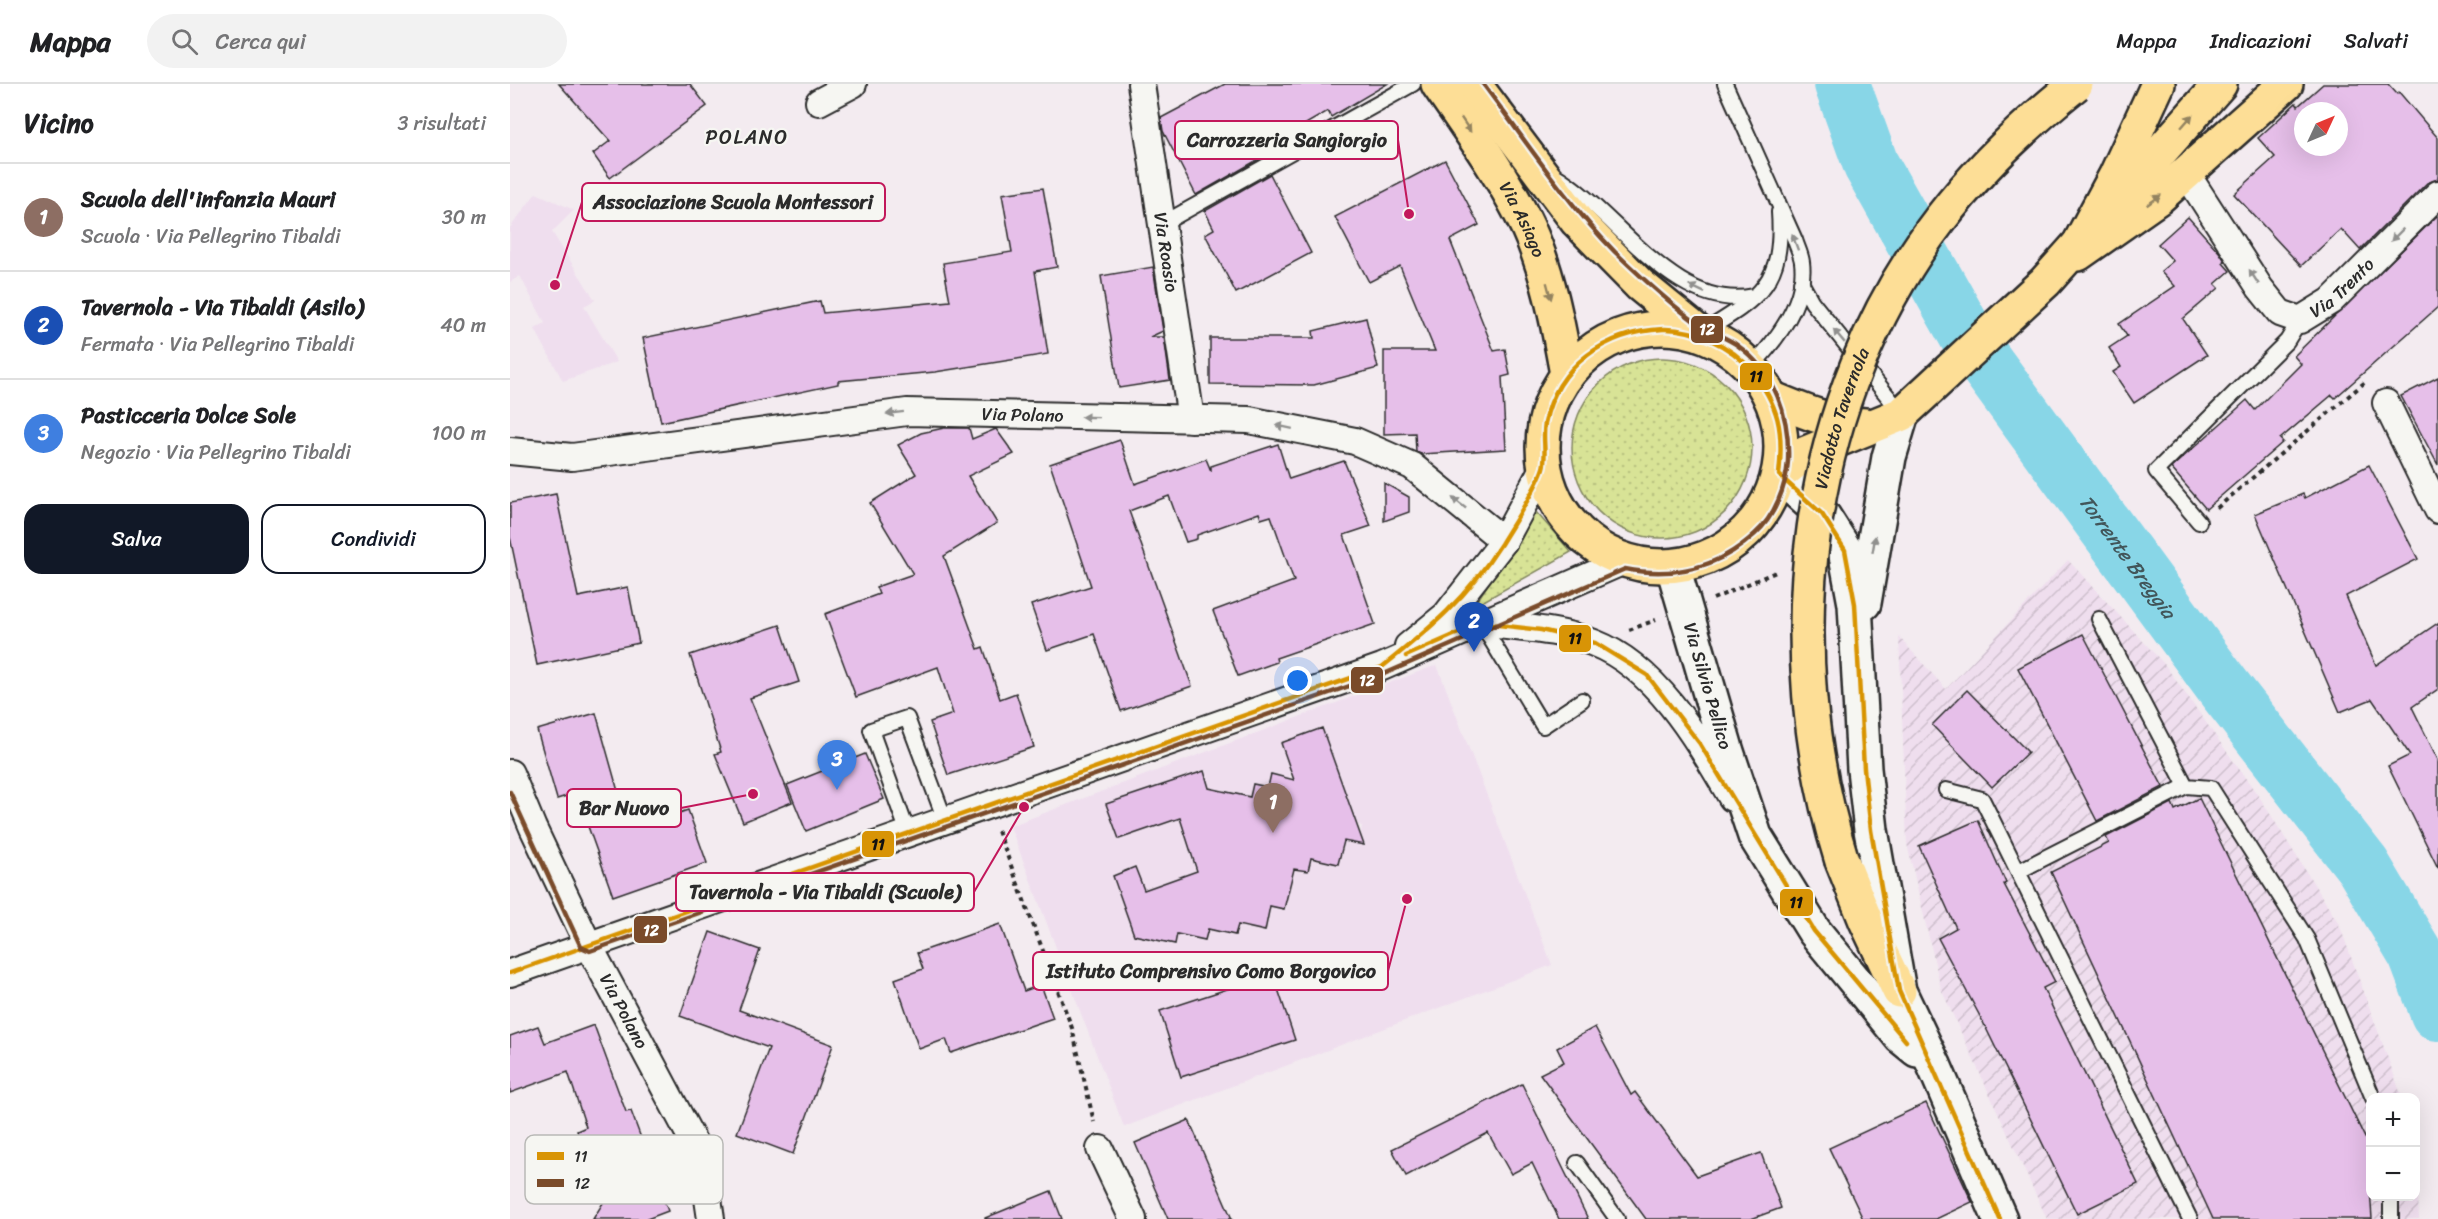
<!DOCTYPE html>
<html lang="it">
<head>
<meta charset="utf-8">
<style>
  :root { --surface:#fff; --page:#f2f2f2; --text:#202124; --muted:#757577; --line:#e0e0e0; --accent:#111827 }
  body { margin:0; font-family:Sriracha,sans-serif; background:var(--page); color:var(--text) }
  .controls { position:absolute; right:18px; bottom:18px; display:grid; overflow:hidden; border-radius:12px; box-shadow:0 6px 24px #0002 }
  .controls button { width:54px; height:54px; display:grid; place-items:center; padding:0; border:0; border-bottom:2px solid var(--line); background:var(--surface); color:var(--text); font:30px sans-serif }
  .compass { position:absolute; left:1784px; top:18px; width:54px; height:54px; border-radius:50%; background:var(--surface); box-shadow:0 6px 24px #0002; rotate:46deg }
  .you { position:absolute; left:788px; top:597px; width:21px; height:21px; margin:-15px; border:4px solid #fff; border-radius:50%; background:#1a73e8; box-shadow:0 0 0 9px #1a73e833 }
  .badge { display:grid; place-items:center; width:39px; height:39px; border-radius:50%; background:var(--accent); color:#fff; font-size:20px; font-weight:700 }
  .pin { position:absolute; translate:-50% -50px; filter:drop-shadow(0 2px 3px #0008) }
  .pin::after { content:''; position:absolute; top:32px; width:21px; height:18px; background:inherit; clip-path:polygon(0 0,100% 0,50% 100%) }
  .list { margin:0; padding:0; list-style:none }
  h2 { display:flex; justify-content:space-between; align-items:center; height:78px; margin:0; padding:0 24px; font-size:26px }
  h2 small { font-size:20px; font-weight:400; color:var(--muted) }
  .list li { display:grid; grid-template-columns:39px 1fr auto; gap:18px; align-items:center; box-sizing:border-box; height:108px; padding:0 24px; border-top:2px solid var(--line) }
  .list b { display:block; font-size:22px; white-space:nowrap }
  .list p { margin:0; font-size:20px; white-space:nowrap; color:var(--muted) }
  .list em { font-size:20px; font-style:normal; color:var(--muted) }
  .actions { display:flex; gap:12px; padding:18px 24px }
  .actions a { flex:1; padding:14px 0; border:2px solid var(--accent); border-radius:18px; text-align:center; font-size:21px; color:var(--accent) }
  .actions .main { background:var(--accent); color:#fff }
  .icon { flex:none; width:33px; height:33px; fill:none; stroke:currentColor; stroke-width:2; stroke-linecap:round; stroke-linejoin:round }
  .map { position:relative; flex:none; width:1928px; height:1135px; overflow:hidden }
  header { display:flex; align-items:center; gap:36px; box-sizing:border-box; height:84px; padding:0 30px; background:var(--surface); border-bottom:2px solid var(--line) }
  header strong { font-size:28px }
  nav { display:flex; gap:33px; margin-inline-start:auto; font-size:21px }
  .search { width:420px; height:54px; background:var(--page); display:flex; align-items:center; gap:15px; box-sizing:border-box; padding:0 21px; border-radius:33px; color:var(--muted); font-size:22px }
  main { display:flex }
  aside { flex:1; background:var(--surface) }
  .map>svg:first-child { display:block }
  .built { fill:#efdeee; fill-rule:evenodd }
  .industrial { fill:url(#industrial-furrows) }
  .grass { fill:url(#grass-dots); stroke:#828760; stroke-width:1.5 }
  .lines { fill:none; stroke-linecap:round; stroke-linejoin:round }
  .river { stroke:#88d6e7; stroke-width:56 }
  .building { fill:#e6bfe9; stroke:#2b2b2b; stroke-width:1.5; fill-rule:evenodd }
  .lane-casing { stroke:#2b2b2b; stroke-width:18 }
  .street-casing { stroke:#2b2b2b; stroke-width:30 }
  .secondary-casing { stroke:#2b2b2b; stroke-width:38 }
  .primary-casing { stroke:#2b2b2b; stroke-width:38 }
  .highway-casing { stroke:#2b2b2b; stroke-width:38 }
  .path { stroke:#2b2b2b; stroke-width:4; stroke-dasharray:4.5 4.5; stroke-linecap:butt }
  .lane { stroke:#f6f6f2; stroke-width:14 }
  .street { stroke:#f6f6f2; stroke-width:26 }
  .secondary { stroke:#f6f6f2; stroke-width:33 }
  .primary { stroke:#fdde96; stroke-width:33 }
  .highway { stroke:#fdde96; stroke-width:33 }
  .highway-bridge-casing { stroke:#2b2b2b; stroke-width:38; stroke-linecap:butt }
  .highway-bridge { stroke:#fdde96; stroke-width:33 }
  .bus-1-casing { stroke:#f6f6f2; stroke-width:9 }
  .bus-2-casing { stroke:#f6f6f2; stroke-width:9 }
  .bus-1 { stroke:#d89406; stroke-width:4.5 }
  .bus-2 { stroke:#7a4b2a; stroke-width:4.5 }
  .oneway { fill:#948460 }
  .oneway2 { fill:#90908e }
  .labels { text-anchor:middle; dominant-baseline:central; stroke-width:4.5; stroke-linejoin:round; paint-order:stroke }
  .street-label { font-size:18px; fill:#2b2b2b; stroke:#f6f6f2 }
  .neighbourhood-label { font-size:20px; letter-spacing:1.5px; fill:#2b2b2b; stroke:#f6f6f2 }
  .water-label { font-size:20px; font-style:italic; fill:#42565a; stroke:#f6f6f2 }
  .key { fill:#f6f6f2; stroke:#b9b9b6; stroke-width:1.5 }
  .key-label { font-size:16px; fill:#2b2b2b }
  .leader { fill:none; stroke:#c2185b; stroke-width:2 }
  .callout-dot { fill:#c2185b; stroke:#f6f6f2; stroke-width:2 }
  .callout { fill:#f6f6f2; stroke:#c2185b; stroke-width:2 }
  .callout-label { font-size:20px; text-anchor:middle; font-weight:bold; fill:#2b2b2b }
  .line-badge { stroke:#f6f6f2; stroke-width:2 }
  .badge-label { font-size:16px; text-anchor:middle; font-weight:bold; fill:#fff }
  .pale-badge-label { font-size:16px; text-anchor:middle; font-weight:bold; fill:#111 }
</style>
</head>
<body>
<header>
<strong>Mappa</strong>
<div class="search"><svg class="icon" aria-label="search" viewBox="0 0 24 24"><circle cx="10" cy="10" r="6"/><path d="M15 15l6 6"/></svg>Cerca qui</div>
<nav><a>Mappa</a><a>Indicazioni</a><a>Salvati</a></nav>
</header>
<main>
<aside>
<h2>Vicino<small>3 risultati</small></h2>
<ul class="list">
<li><span class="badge" style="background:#8d6e63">1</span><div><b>Scuola dell'infanzia Mauri</b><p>Scuola · Via Pellegrino Tibaldi</p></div><em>30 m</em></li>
<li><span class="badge" style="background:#1a4fb4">2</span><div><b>Tavernola - Via Tibaldi (Asilo)</b><p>Fermata · Via Pellegrino Tibaldi</p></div><em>40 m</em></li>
<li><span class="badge" style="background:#3f7fe0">3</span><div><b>Pasticceria Dolce Sole</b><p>Negozio · Via Pellegrino Tibaldi</p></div><em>100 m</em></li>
</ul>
<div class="actions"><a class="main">Salva</a><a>Condividi</a></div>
</aside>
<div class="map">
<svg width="1928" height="1135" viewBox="0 0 1928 1135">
  <defs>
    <pattern id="industrial-furrows" width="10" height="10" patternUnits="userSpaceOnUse" patternTransform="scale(1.5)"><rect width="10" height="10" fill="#efdeee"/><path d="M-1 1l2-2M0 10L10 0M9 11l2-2" fill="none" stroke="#cdbfcc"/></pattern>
    <pattern id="grass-dots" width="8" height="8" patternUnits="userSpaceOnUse" patternTransform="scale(1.5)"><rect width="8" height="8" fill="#d8e396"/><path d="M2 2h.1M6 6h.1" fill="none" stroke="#bac381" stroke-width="1.8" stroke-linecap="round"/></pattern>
  </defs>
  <rect width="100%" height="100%" fill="#f3ebf0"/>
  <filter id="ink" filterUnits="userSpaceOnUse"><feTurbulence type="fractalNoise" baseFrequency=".0167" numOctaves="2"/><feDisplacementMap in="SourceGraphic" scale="12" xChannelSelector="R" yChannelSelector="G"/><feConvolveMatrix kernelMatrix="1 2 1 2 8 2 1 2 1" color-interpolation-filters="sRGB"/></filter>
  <g filter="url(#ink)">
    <g class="built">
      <polygon points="26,109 64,126 42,148 85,216 74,222 107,278 53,297 25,245 35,239 10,192 0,198 0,144"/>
      <path d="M927,581L1042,881L614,1043L500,742ZM812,644L811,732L852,742L849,760L834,757L828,780L801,774L798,787L773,783L778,809L774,825L760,822L754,846L728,841L725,851L698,845L667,850L664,860L624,851L603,792L625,783L634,806L687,787L670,734L609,755L597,720L693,687L703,716L718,719L721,709L740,713L743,700L758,703L780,695V684L771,659ZM763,890L785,956L671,993L650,927Z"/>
    </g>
    <polygon class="industrial" points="1558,476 1655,581 1752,717 1829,840 1892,1013 1860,1014 1860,1112 1906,1112 1906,1066 1909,1135 1537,1135 1431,905 1397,760 1389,553 1436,605"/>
    <g class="grass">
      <circle cx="1152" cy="364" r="90"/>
      <polygon points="1026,428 1061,468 963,523"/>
    </g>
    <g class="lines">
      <path class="river" id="s1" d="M1332,0L1361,81L1461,259L1714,604L1853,782L1906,871L1928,929"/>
    </g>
    <g class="building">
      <polygon points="49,0 180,0 197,22 100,94 83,70 100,57"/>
      <polygon points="715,0 877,0 821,33 818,27 770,55 772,58 749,70 751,74 686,111 653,47 651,34"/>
      <path d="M1813,0H1878L1887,10L1889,8L1928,54V95L1917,99L1850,166L1831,145L1791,182L1724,110L1765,73L1748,54L1786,19L1788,22ZM1793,27H1829V63H1793Z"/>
      <polygon points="935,76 969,141 940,156 984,267 995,265 1000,291 992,293 996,365 911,370 906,368 905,349 874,350 874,267 925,267 890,182 859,198 825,133"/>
      <polygon points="760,90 801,169 726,209 695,150 704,145 695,127"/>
      <polygon points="533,104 547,183 525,187 538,270 425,288 328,297 328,300 151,338 133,254 310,217 313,229 440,217 433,179 502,168 492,110"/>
      <polygon points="1928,131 1928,223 1825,314 1822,311 1770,355 1773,358 1696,425 1661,384 1737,316 1745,326 1791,280 1784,272"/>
      <polygon points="1678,133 1710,169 1715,177 1713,179 1720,187 1705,200 1709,204 1673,235 1697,271 1624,319 1603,288 1611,283 1599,264 1617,252 1609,240 1665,202 1651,187 1663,177 1648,160"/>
      <polygon points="643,183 653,247 640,253 654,253 660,296 609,304 591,192"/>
      <polygon points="856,234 868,284 804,301 700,300 700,254 804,254 803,247"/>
      <polygon points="1928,293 1928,381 1891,312"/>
      <polygon points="434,344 459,344 462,355 486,345 504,370 458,392 487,439 434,472 468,565 473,563 490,615 506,609 524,663 438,691 420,638 443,630 428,583 346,613 315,530 369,510 366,503 403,490 360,419 406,390 388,361 411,349"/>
      <polygon points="610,356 625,400 696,375 701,387 701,382 768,360 779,395 834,377 861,442 834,451 865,540 766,574 767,578 728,592 703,527 784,497 761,432 751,435 749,429 687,451 687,455 676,458 659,412 619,427 682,602 611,627 584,550 537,566 521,521 581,502 540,380"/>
      <polygon points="1859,381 1908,475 1836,512 1866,581 1928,539 1928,605 1902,623 1928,676 1928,784 1878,682 1900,671 1862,615 1830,628 1745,430 1793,410 1795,414"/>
      <polygon points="874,399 899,413 899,428 874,437"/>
      <polygon points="46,410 68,513 118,503 129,559 27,581 0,453 0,419"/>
      <polygon points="270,541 289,598 240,614 282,718 233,738 205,670 211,668 180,571"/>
      <polygon points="1573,550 1653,703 1587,737 1508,584"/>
      <polygon points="1457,606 1518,668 1482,703 1422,641"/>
      <polygon points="86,629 111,718 136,710 146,737 178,726 197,779 103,812 66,709 47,715 27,646"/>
      <polygon points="812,644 854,761 834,757 828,780 801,774 798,787 784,785 774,825 760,822 755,847 728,841 725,851 698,845 695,856 667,850 665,860 624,851 603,792 625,783 634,806 687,787 670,734 609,755 596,720 694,687 699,704 740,713 743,700 758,703 761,690 784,696 771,659"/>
      <polygon points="355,670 374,715 296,747 277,701"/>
      <polygon points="1689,714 1857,1058 1862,1135 1703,1135 1541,788 1599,759 1596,753 1662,719 1665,726"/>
      <polygon points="1468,736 1496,799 1494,800 1545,898 1533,904 1628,1100 1567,1130 1472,936 1428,854 1446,844 1409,762"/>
      <polygon points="490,840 514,907 531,901 543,934 441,969 436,955 409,965 385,895 413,885 407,869"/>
      <polygon points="200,848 250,866 229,926 323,961 283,1070 227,1049 259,964 170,932"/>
      <polygon points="763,890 785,956 671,993 650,927"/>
      <polygon points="84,941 116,1028 121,1027 158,1127 137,1135 83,1135 93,1119 67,1047 76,1043 58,988 0,1009 0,952 28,942 35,959"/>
      <polygon points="1085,943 1121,1011 1125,1008 1187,1092 1251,1069 1271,1124 1241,1135 1136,1135 1030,990 1054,978 1047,964"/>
      <polygon points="1012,1000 1078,1135 1049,1135 1022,1079 1001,1090 978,1049 896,1092 882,1065"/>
      <polygon points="1416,1019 1462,1118 1426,1135 1353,1135 1319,1064"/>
      <polygon points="679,1036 722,1135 658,1135 625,1059"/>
      <polygon points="541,1107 552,1135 475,1135 475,1134"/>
    </g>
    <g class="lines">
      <g class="lane-casing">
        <g id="lane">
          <path d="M1215,0L1285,156C1287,163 1291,170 1292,178C1297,217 1266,257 1241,283"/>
          <path d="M1043,90C1106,126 1163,229 1244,212"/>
          <polyline points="652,140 903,0"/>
          <polyline points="1291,198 1302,218 1392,330"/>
          <path d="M1190,250C1249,214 1274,201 1269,128"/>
          <polyline points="1689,438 1646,387 1777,257 1790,236"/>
          <polyline points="1589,535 1676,702 1701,704 1797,855 1863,1014"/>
          <polyline points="971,539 1033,642 1072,616"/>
          <polyline points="1436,706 1472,715 1680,1135"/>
          <polyline points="398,749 361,646 397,634 435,736"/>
          <polyline points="1509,787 1676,702"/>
          <polyline points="1067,1079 1107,1135"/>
          <polyline points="1881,1112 1881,1135"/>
        </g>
      </g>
      <g class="street-casing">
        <g id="street">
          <path id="s2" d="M631,0L681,335"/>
          <polyline points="309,18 343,0"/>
          <path id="s3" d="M1676,89L1750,204L1770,229L1790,236L1821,217L1928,110"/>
          <polyline points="1876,319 1928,426"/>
          <path id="s4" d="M0,367L62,373L397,328L739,336L845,357L902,382L994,457"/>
          <path d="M971,539C1008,544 1050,545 1084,559C1148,584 1189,658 1222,714"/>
          <polyline points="898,562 936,531 994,457 1034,382"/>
          <path id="s5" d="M0,689L23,744L78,860L192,1074L201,1135"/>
          <polyline points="0,889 872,583 1114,477"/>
          <polyline points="590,1065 623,1135"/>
        </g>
      </g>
      <g class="secondary-casing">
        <g id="secondary">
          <polyline points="1269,391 1312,430 1335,466 1345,520 1354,685 1361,746 1389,907 1424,981 1490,1135"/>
          <path id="s6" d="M1163,483L1217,668L1245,752L1304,847L1391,953L1407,966"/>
          <polyline points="1354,519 1379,373 1392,330"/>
        </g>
      </g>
      <g class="primary-casing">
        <g id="primary">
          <path id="s7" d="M928,0C960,47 994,93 1018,144C1039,190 1048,241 1057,290"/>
          <polyline points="964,0 1067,137 1130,201 1189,249"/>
          <polyline points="1568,170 1648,114 1776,0"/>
          <circle cx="1152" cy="363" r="119"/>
          <path d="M1261,314C1292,327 1321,339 1355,341"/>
          <polyline points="1269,391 1296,369 1392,330 1535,198 1569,160 1606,91 1648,0"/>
        </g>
      </g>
      <g class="highway-casing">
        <g id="highway">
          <polyline points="1569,160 1710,0"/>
          <polyline points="1332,777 1356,837 1389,907"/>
        </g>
      </g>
      <g class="path">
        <polyline points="1707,424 1854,299"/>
        <polyline points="1203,515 1268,487"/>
        <polyline points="1119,546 1146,536"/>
        <polyline points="488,747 562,944 584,1038"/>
      </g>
      <use href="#lane" class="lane"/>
      <use href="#street" class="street"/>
      <use href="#secondary" class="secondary"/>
      <use href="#primary" class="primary"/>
      <use href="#highway" class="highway"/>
      <g class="highway-bridge-casing">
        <g id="highway-bridge">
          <path id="s8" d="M1332,777C1265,563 1292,315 1431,134C1470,83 1516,40 1566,0"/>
        </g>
      </g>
      <use href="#highway-bridge" class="highway-bridge"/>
      <g class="bus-1-casing">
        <g id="bus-1">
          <polyline points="896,572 971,539 1031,546 1085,559 1137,591 1190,660 1304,847 1396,957"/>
          <path d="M0,889L872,583C922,543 956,515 991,460C1003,440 1026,406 1033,384C1037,370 1032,354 1035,339C1047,281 1096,248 1153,245C1183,244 1222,262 1241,286C1269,321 1274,346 1269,391L1312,430L1335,466L1345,520L1354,685L1361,746L1389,907L1490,1135"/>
        </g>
      </g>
      <g class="bus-2-casing">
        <path id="bus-2" d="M0,708L71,863L80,867L874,590L1115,485C1164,494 1207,485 1245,450C1265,432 1276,403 1278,377C1280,332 1265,288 1227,261C1216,253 1203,250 1191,242C1161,221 1132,194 1105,168C1055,117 1016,57 973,0"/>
      </g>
      <use href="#bus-1" class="bus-1"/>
      <use href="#bus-2" class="bus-2"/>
    </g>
    <defs><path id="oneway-solid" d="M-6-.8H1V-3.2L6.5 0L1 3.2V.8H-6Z" transform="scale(1.5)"/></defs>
    <g class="oneway">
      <use href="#oneway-solid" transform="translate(1677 37) rotate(-49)"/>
      <use href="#oneway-solid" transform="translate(956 41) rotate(56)"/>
      <use href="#oneway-solid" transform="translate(1644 116) rotate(-36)"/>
      <use href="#oneway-solid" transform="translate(1039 207) rotate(75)"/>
    </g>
    <g class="oneway2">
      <use href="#oneway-solid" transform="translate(1887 151) rotate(135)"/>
      <use href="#oneway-solid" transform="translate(1285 158) rotate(-110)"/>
      <use href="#oneway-solid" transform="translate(1744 193) rotate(-123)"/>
      <use href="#oneway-solid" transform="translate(1187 205) rotate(-155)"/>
      <use href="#oneway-solid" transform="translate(1329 252) rotate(-130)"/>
      <use href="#oneway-solid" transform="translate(385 329) rotate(173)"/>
      <use href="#oneway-solid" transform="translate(580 333) rotate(-179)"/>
      <use href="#oneway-solid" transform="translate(774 343) rotate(-168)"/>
      <use href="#oneway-solid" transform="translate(949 419) rotate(-142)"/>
      <use href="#oneway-solid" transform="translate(1364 460) rotate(-80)"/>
    </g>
  </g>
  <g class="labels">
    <g class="street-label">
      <text stroke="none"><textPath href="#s7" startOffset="160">Via Asiago</textPath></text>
      <text stroke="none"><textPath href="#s2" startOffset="170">Via Roasio</textPath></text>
      <text stroke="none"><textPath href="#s3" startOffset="243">Via Trento</textPath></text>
      <text stroke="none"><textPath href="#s4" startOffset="516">Via Polano</textPath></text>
      <text stroke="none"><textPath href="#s8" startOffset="450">Viadotto Tavernola</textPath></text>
      <text stroke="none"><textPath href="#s6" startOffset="124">Via Silvio Pellico</textPath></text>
      <text stroke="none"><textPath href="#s5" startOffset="264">Via Polano</textPath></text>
    </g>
    <g class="neighbourhood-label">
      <text x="237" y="53">POLANO</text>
    </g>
    <g class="water-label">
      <text stroke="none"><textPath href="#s1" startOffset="555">Torrente Breggia</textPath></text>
    </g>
  </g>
  <rect x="15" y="1051" width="198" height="69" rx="9" class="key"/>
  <rect x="27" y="1068" width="27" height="8" fill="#d89406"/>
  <rect x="27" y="1095" width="27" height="8" fill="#7a4b2a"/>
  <g class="key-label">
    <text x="64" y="1078">11</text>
    <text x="64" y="1105">12</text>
  </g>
  <path class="leader" d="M899 130L888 56M45 201L72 118M243 710L171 724M514 723L464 808M897 815L878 887"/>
  <g class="callout-dot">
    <circle cx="899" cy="130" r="6"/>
    <circle cx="45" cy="201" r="6"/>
    <circle cx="243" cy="710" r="6"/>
    <circle cx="514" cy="723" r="6"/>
    <circle cx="897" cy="815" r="6"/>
  </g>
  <g class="callout">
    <rect x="665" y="37" width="223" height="38" rx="6"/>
    <rect x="72" y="99" width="303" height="38" rx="6"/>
    <rect x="57" y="705" width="114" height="38" rx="6"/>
    <rect x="166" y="789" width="298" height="38" rx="6"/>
    <rect x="523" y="868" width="355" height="38" rx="6"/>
  </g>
  <g class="callout-label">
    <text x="777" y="63">Carrozzeria Sangiorgio</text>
    <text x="223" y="125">Associazione Scuola Montessori</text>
    <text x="114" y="731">Bar Nuovo</text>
    <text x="315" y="815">Tavernola - Via Tibaldi (Scuole)</text>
    <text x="701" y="894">Istituto Comprensivo Como Borgovico</text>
  </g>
  <g class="line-badge">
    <rect x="1180" y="231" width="34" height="29" rx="6" fill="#7a4b2a"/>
    <rect x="1229" y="278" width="34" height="29" rx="6" fill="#d89406"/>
    <rect x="1048" y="540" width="34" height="29" rx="6" fill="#d89406"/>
    <rect x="840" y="582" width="34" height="28" rx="6" fill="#7a4b2a"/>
    <rect x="351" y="746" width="34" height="28" rx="6" fill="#d89406"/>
    <rect x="1269" y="804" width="35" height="29" rx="6" fill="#d89406"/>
    <rect x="123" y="831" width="35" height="29" rx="6" fill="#7a4b2a"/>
  </g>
  <g class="badge-label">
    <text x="1197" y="251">12</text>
    <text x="857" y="602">12</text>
    <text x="141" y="852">12</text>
  </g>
  <g class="pale-badge-label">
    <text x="1246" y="298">11</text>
    <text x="1065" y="560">11</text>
    <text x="368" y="766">11</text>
    <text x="1286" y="824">11</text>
  </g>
</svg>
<div class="controls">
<button>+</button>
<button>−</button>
</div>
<svg class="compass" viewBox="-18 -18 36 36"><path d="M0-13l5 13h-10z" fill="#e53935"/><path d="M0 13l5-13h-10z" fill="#757577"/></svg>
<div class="you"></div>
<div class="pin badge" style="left:763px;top:749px;background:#8d6e63">1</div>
<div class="pin badge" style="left:964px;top:568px;background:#1a4fb4">2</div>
<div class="pin badge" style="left:327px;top:706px;background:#3f7fe0">3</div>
</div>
</main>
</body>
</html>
